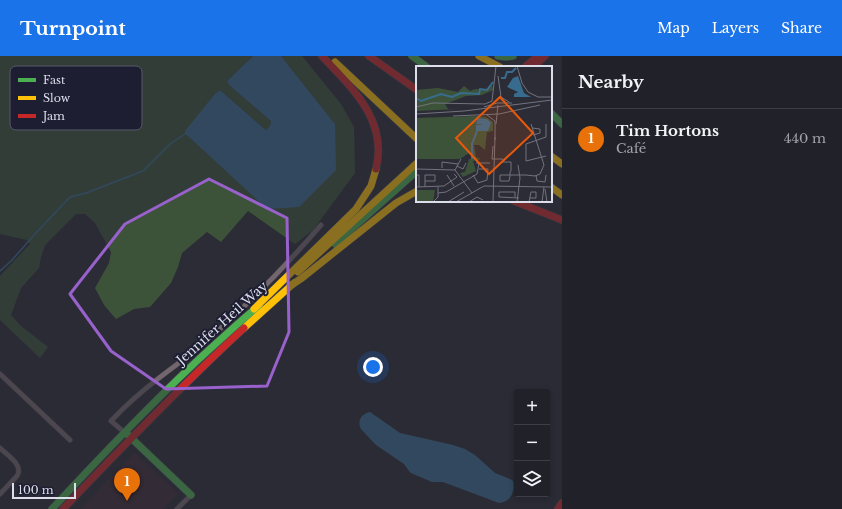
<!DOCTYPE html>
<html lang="en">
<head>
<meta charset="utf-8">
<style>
  :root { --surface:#212129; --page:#292931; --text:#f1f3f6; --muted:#a2a3a8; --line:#3e3e46; --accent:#1a73e8 }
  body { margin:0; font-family:"Libre Baskerville",serif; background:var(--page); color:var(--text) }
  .controls { position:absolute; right:12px; bottom:12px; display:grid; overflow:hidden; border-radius:4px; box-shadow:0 2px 6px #0003 }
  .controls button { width:36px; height:36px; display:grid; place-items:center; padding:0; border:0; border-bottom:1px solid var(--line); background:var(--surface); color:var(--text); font:20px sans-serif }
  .scale { position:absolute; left:12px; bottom:10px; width:64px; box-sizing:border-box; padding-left:4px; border:2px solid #dddeec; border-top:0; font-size:11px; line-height:14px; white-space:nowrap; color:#dddeec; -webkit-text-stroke:3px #1d1e32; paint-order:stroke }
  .you { position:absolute; left:373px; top:311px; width:14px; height:14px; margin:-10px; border:3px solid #fff; border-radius:50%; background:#1a73e8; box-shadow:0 0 0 6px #1a73e833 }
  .badge { display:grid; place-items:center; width:26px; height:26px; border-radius:50%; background:var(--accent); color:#fff; font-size:13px; font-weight:700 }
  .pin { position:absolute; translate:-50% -33px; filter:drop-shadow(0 1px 2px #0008) }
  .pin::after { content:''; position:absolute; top:21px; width:14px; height:12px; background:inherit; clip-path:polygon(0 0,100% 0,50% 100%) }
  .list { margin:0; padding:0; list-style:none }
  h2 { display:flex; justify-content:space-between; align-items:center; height:52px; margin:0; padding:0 16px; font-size:17px }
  h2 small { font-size:13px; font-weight:400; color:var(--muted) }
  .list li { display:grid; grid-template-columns:26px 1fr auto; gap:12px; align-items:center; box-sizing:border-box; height:60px; padding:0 16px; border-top:1px solid var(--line) }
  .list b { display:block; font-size:15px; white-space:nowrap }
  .list p { margin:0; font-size:13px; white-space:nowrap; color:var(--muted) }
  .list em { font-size:13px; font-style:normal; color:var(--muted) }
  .icon { flex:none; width:22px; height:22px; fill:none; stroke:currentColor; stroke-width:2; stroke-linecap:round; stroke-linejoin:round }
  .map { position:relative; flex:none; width:562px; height:453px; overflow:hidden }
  header { display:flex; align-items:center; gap:24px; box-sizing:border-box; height:56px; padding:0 20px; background:var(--accent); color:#fff }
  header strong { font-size:19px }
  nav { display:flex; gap:22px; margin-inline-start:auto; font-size:14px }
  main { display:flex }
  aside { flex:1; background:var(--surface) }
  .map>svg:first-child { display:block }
  .commercial { fill:#3c2b33 }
  .green { fill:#3c5339 }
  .water { fill:#386c8e }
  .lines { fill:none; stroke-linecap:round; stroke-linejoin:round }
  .stream { stroke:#386c8e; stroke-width:1.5 }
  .street-casing { stroke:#494953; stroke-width:5.5 }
  .fast-casing { stroke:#494953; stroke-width:8 }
  .slow-casing { stroke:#494953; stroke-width:8 }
  .jam-casing { stroke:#494953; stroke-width:8 }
  .street { stroke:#74666d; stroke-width:4.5 }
  .fast { stroke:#4caf50; stroke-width:7 }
  .slow { stroke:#ffc107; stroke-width:7 }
  .jam { stroke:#c62828; stroke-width:7 }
  .marked { fill:none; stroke:#9861cc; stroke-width:3; stroke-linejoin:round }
  .labels { text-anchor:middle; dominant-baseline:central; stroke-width:4; stroke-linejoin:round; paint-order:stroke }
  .street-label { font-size:13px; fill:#dddeec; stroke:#1d1e32 }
  .inset-river { fill:none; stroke:#386c8e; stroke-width:2 }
  .inset-road { fill:none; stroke:#73737f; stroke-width:1 }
  .view { fill:#e8590c; fill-opacity:0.15; stroke:#e8590c; stroke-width:2 }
  .inset-edge { fill:none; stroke:#dddeec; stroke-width:2 }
  .key { fill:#1d1e32; stroke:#57586a; stroke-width:1 }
  .key-label { font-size:11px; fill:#dddeec }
</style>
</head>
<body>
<header>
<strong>Turnpoint</strong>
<nav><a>Map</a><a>Layers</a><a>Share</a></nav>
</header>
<main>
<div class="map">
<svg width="562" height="453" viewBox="0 0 562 453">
  <rect width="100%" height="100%" fill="#2c2c37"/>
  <polygon class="commercial" points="134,397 178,437 163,453 81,453"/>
  <polygon class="green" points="0,0 253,0 227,25 230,30 271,65 270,70 266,74 260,69 220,34 185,78 189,81 335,68 281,0 302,0 341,48 354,71 355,117 313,174 295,188 248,155 221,186 207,176 182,197 178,211 171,227 150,251 134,253 116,263 104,249 95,232 109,207 111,196 95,167 85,158 76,158 45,189 41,201 39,212 21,232 11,259 21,270 48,291 40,302 0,264 0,220 30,188 27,184 0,178"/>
  <g class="water">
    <polygon points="253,0 281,0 335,68 336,114 299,151 267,153 189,81 185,78 185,75 215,38 220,34 260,69 266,74 270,70 271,65 230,30 227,25"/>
    <path d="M370,356L400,377L453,389L465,393L475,399L495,417L510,423L513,425C515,436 511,446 499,447L443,426H432L411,417L409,415L404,408L376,389L361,373C357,365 361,358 370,356Z"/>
  </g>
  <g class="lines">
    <polyline class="stream" points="0,215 12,204 35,178 70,141 86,137 143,115 170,88 185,78"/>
    <g class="street-casing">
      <g id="street">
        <polyline points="0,318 70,384"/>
        <path d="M124,376L111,365C126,349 142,335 159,322C173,311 189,300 203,288C246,251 284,212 321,169"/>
        <path d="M0,392C7,399 24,409 17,420L0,438"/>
        <polyline points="177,453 191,439"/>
      </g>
    </g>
    <g class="fast-casing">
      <g id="fast">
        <polyline points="412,0 427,11"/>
        <polyline points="498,0 506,1 513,0"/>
        <polyline points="551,57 562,68"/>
        <polyline points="335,188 417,115"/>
        <polyline points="128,379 191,439"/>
        <path d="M52,453C103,398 155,343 211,292C227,278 242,263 259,250"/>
      </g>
    </g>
    <g class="slow-casing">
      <g id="slow">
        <polyline points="479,0 500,11"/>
        <polyline points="335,6 417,83"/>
        <polyline points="551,100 562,108"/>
        <polyline points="551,131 562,139"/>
        <polyline points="298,216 417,107"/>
        <polyline points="290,230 302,222 396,147 417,135"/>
        <polyline points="254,253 356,153 371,130 376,113"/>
        <polyline points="244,272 294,227"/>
      </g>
    </g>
    <g class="jam-casing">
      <g id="jam">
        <path d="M322,0C352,32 388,64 376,113"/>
        <polyline points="369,0 417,34"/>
        <polyline points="525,11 538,0"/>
        <polyline points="533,11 545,0"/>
        <polyline points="514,145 562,164"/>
        <path d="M63,453C122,391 181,330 244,272"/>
        <polyline points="558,453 562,447"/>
      </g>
    </g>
    <use href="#street" class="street"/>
    <use href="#fast" class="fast"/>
    <use href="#slow" class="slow"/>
    <use href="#jam" class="jam"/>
  </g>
  <path d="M0 0H562V453H0ZM209,123L287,162L289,276L267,330L166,333L111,295L70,238L125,168Z" fill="#2c2c37" fill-opacity=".55" fill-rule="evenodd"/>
  <path class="marked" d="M209,123L287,162L289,276L267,330L166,333L111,295L70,238L125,168Z"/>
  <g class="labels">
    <g class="street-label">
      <text transform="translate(222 267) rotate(-42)">Jennifer Heil Way</text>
    </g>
  </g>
  <g transform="translate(416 10)">
    <rect width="136" height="136" fill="#2c2c37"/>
    <path d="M76,19L77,24L66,29L50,30L29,38L32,43H42L0,45V24L22,22L42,26L48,20L54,25L59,23L71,24ZM59,50L70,51L77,56V65L71,66L69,84L63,79H58L60,91L65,93L57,95L60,105L47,111L44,107L49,106L53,93H56V85L44,93H0V52ZM60,52L71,53L72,65H60V59L67,58H60ZM0,124H19L17,136L0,135Z" fill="#3c5339" fill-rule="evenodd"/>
    <path d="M95,10L97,12L102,10L108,27L115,31H98V28L102,26L91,21L97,12ZM61,52L71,53L75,57L72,65H60V59L67,58H60Z" fill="#386c8e"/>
    <path class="inset-river" d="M85,12H89L91,6H96L100,2M0,32L5,35L25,28L36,31L45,27L63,28L64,23L71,24L77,16M56,93V78L61,65"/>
    <path class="inset-road" d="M101,0L106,17L112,26L122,31H136M82,10L85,31L93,36M0,41L17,37L69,38L76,35L80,0M68,41L81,37H96M0,48L48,45L136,34M71,49L79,55V74M37,50L83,48L124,39M80,58L82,39M116,62L124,63V67L117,69M77,80L76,93H87V96H95V105L94,106V110L93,115H84V109H110L119,110L124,108L128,99L115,58M130,90L110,95V78L130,71V58M60,97H74M41,100L47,103L50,97M26,102V96L42,98M0,103L39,104L56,127M39,104L45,93M0,109H3V121M31,109L38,120M57,109L62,117L71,114L72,103H63M120,109L121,115L129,116L130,109M9,115H19V109H9V121M0,121L28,120L41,111L38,108M129,123L131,136M22,127L30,126L61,108L63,97M99,131V126H83V131L103,132M17,136L22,131V121M32,136L48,126M40,136L68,120L136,121M53,136L61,131L67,134M77,136L79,71M101,136L104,112L102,99M113,136L115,126H120V132H114M126,136L128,121"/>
    <path class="view" d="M84,31L117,67L73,108L40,72Z"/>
    <rect width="136" height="136" class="inset-edge"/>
  </g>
  <rect x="10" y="10" width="132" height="64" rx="6" class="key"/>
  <rect x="18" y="22" width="18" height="4" fill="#4caf50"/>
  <rect x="18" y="40" width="18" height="4" fill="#ffc107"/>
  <rect x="18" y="58" width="18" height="4" fill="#c62828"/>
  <g class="key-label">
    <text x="43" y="28">Fast</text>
    <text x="43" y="46">Slow</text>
    <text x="43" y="64">Jam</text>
  </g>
</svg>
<div class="controls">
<button>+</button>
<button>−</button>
<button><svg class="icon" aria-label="layers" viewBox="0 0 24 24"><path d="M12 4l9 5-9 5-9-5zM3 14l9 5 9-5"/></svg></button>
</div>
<div class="scale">100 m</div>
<div class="you"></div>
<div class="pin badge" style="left:127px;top:445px;background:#e8710a">1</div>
</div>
<aside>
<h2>Nearby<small></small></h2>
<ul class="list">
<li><span class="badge" style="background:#e8710a">1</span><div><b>Tim Hortons</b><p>Café</p></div><em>440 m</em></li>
</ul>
</aside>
</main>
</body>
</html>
